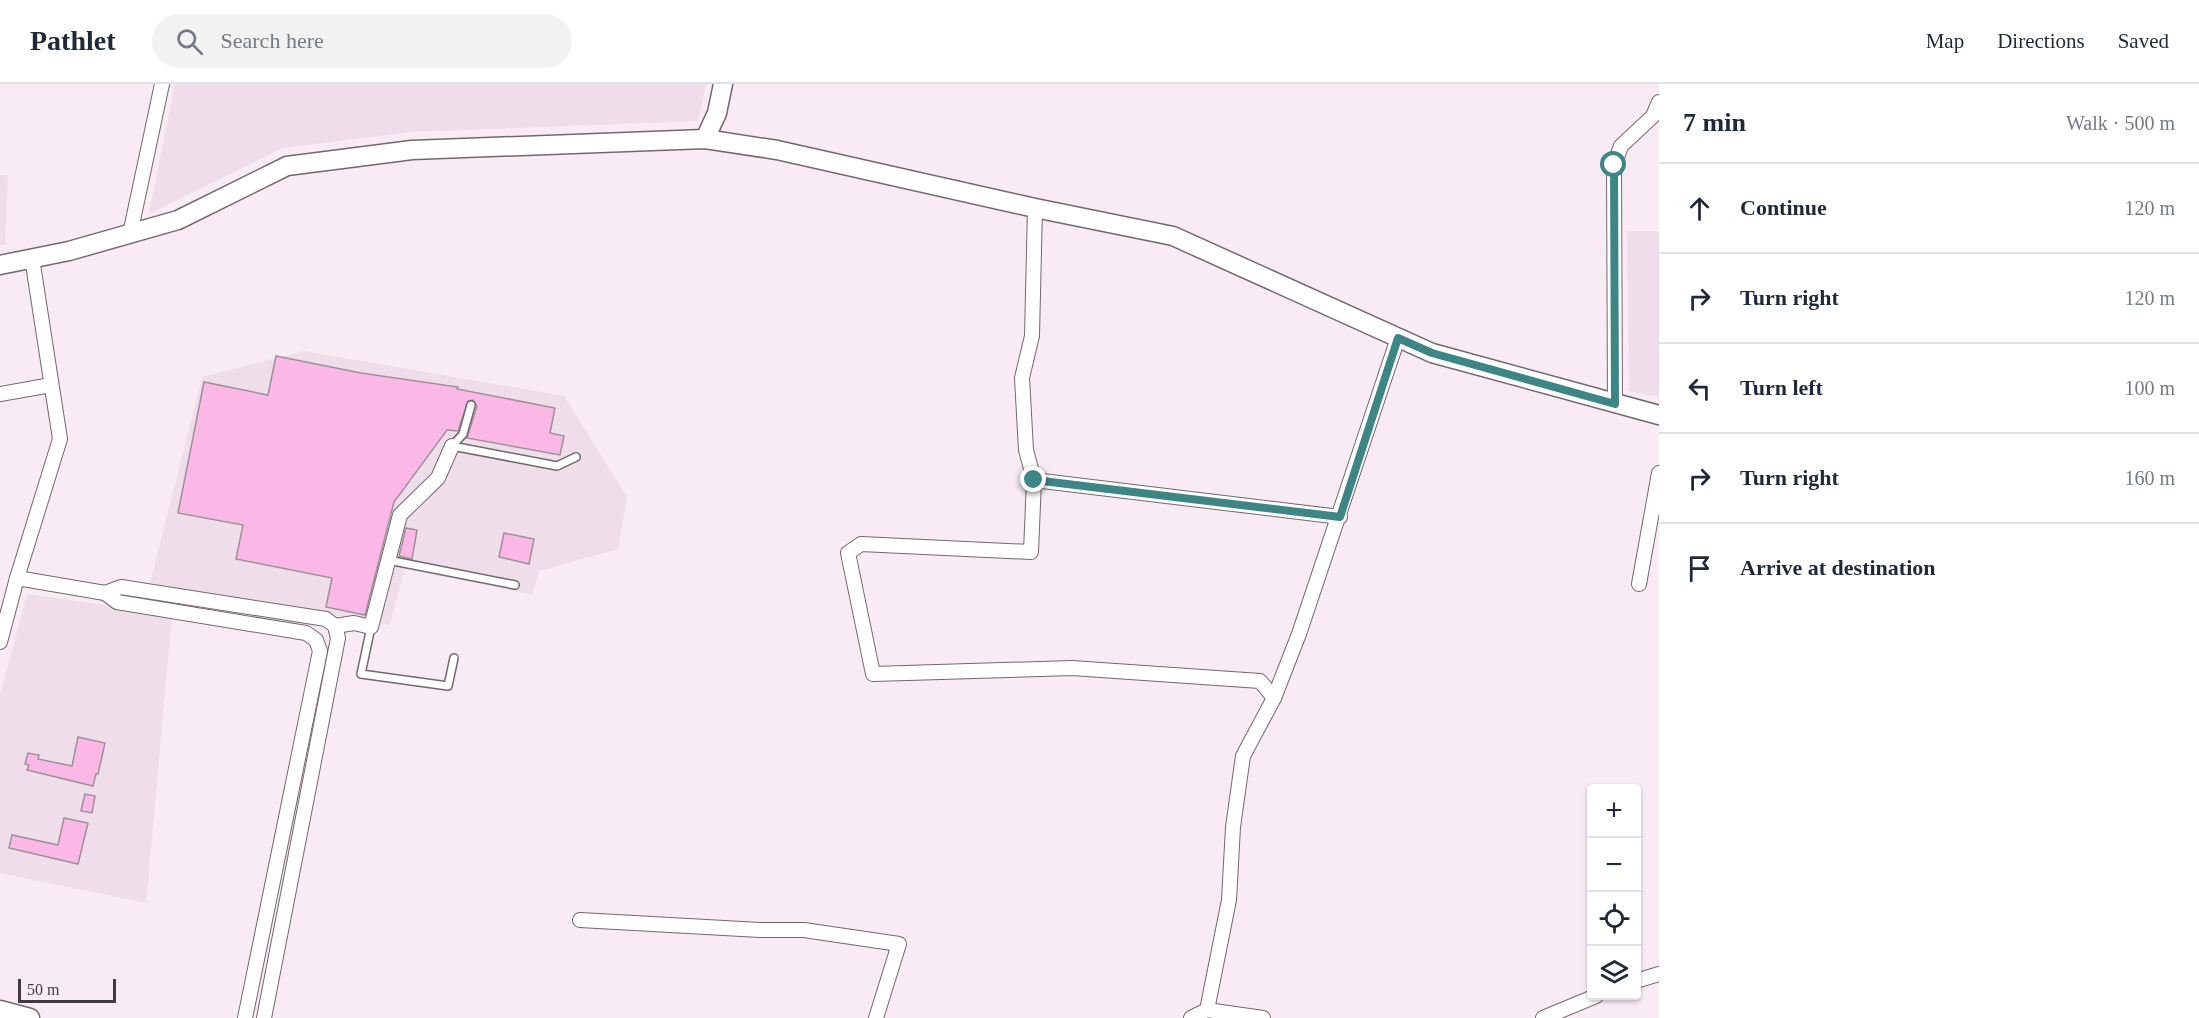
<!DOCTYPE html>
<html lang="en">
<head>
<meta charset="utf-8">
<style>
  :root { --surface:#fff; --page:#f2f2f3; --text:#1f2937; --muted:#747a83; --line:#e0e1e3 }
  body { margin:0; font-family:Georgia,serif; background:var(--page); color:var(--text) }
  .controls { position:absolute; right:18px; bottom:18px; display:grid; overflow:hidden; border-radius:6px; box-shadow:0 2px 4px #0004 }
  .controls button { width:54px; height:54px; display:grid; place-items:center; padding:0; border:0; border-bottom:2px solid var(--line); background:var(--surface); color:var(--text); font:30px sans-serif }
  .scale { position:absolute; left:18px; bottom:15px; width:98px; box-sizing:border-box; padding-left:6px; border:3px solid #3f3b3e; border-top:0; font-size:16px; line-height:21px; white-space:nowrap; color:#3f3b3e; -webkit-text-stroke:4px #f8ebf3; paint-order:stroke }
  .stop { position:absolute; width:18px; height:18px; margin:-14px; border:4px solid #3e8686; border-radius:50%; background:#fff }
  .stop.end { background:#3e8686; border-color:#fff; box-shadow:0 2px 6px #0008 }
  .list { margin:0; padding:0; list-style:none }
  h2 { display:flex; justify-content:space-between; align-items:center; height:78px; margin:0; padding:0 24px; font-size:26px }
  h2 small { font-size:20px; font-weight:400; color:var(--muted) }
  .list li { display:grid; grid-template-columns:39px 1fr auto; gap:18px; align-items:center; box-sizing:border-box; height:90px; padding:0 24px; border-top:2px solid var(--line) }
  .list b { display:block; font-size:22px; white-space:nowrap }
  .list em { font-size:20px; font-style:normal; color:var(--muted) }
  .icon { flex:none; width:33px; height:33px; fill:none; stroke:currentColor; stroke-width:2; stroke-linecap:round; stroke-linejoin:round }
  .map { position:relative; flex:none; width:1659px; height:934px; overflow:hidden }
  header { display:flex; align-items:center; gap:36px; box-sizing:border-box; height:84px; padding:0 30px; background:var(--surface); border-bottom:2px solid var(--line) }
  header strong { font-size:28px }
  nav { display:flex; gap:33px; margin-inline-start:auto; font-size:21px }
  .search { width:420px; height:54px; background:var(--page); display:flex; align-items:center; gap:15px; box-sizing:border-box; padding:0 21px; border-radius:33px; color:var(--muted); font-size:22px }
  main { display:flex }
  aside { flex:1; background:var(--surface) }
  .map>svg:first-child { display:block }
  .built { fill:#f0ddea }
  .building { fill:#fbb8e6; stroke:#9d9198; stroke-width:1.5 }
  .lines { fill:none; stroke-linecap:round; stroke-linejoin:round }
  .lane-casing { stroke:#73686f; stroke-width:10 }
  .street-casing { stroke:#73686f; stroke-width:16 }
  .secondary-casing { stroke:#73686f; stroke-width:21 }
  .lane { stroke:#fff; stroke-width:7 }
  .street { stroke:#fff; stroke-width:14 }
  .secondary { stroke:#fff; stroke-width:18 }
  .route { stroke:#3e8686; stroke-width:8 }
</style>
</head>
<body>
<header>
<strong>Pathlet</strong>
<div class="search"><svg class="icon" aria-label="search" viewBox="0 0 24 24"><circle cx="10" cy="10" r="6"/><path d="M15 15l6 6"/></svg>Search here</div>
<nav><a>Map</a><a>Directions</a><a>Saved</a></nav>
</header>
<main>
<div class="map">
<svg width="1659" height="934" viewBox="0 0 1659 934">
  <rect width="100%" height="100%" fill="#f8ebf3"/>
  <g class="built">
    <polygon points="175,0 706,0 701,25 697,37 410,48 282,64 149,130"/>
    <polygon points="0,91 8,91 5,161 0,161"/>
    <polygon points="1627,147 1659,147 1659,313 1629,307"/>
    <polygon points="304,267 564,312 627,413 618,465 539,487 532,511 405,484 390,541 150,499 202,293"/>
    <polygon points="27,510 172,531 146,819 0,789 0,612"/>
  </g>
  <g class="building">
    <polygon points="276,272 361,289 458,303 457,305 555,324 550,349 564,352 560,371 467,354 477,322 473,316 468,317 458,347 447,346 394,418 365,531 326,523 332,494 236,475 243,441 178,429 204,298 268,311"/>
    <polygon points="406,444 417,446 412,475 399,472"/>
    <polygon points="504,449 534,455 529,480 499,473"/>
    <polygon points="78,653 105,659 98,690 96,690 93,702 27,686 29,681 25,680 28,669 39,671 38,675 72,682"/>
    <polygon points="85,710 95,712 92,729 81,727"/>
    <polygon points="64,734 88,739 78,780 9,764 12,751 58,761"/>
  </g>
  <g class="lines">
    <g class="lane-casing">
      <g id="lane">
        <polyline points="452,362 557,382 576,373"/>
        <polyline points="452,362 463,350 471,321"/>
        <polyline points="388,476 515,501"/>
        <polyline points="371,543 361,590 448,602 454,574"/>
      </g>
    </g>
    <g class="street-casing">
      <g id="street">
        <polyline points="1035,124 1032,252 1022,294 1026,366 1034,396 1340,433"/>
        <polyline points="130,150 162,0"/>
        <polyline points="0,310 51,301"/>
        <polyline points="1615,320 1614,81 1621,62 1653,32 1659,18"/>
        <polyline points="1034,396 1031,468 861,460 848,469 873,590 1072,584 1260,597 1274,614"/>
        <polyline points="17,494 105,509 117,518 306,549 316,556 320,567 245,934"/>
        <polyline points="1639,500 1659,389"/>
        <polyline points="105,509 121,503 326,535 335,542 338,554 264,934"/>
        <polyline points="335,542 354,539 371,543 400,431 438,394 452,362"/>
        <polyline points="0,558 17,494 60,355 32,174"/>
        <polyline points="580,836 760,846 804,846 899,860 876,934"/>
        <polyline points="1636,897 1659,890"/>
        <polyline points="1207,926 1229,816 1233,743 1243,672 1274,614 1299,550 1398,254"/>
        <polyline points="1191,934 1207,926 1263,934"/>
        <polyline points="1543,934 1596,912"/>
      </g>
    </g>
    <g class="secondary-casing">
      <g id="secondary">
        <polyline points="705,55 717,29 723,0"/>
        <polyline points="0,181 69,167 178,136 287,82 412,66 705,55 777,66 1035,124 1173,152 1432,269 1659,331"/>
        <polyline points="0,926 30,934"/>
      </g>
    </g>
    <use href="#lane" class="lane"/>
    <use href="#street" class="street"/>
    <use href="#secondary" class="secondary"/>
  </g>
  <g class="lines">
    <polyline class="route" points="1034,396 1340,433 1398,254 1432,269 1615,320 1614,81"/>
  </g>
</svg>
<div class="controls">
<button>+</button>
<button>−</button>
<button><svg class="icon" aria-label="locate" viewBox="0 0 24 24"><circle cx="12" cy="12" r="6"/><path d="M12 2v4M12 18v4M2 12h4M18 12h4"/></svg></button>
<button><svg class="icon" aria-label="layers" viewBox="0 0 24 24"><path d="M12 4l9 5-9 5-9-5zM3 14l9 5 9-5"/></svg></button>
</div>
<div class="scale">50 m</div>
<div class="stop" style="left:1614px;top:81px"></div>
<div class="stop end" style="left:1034px;top:396px"></div>
</div>
<aside>
<h2>7 min<small>Walk · 500 m</small></h2>
<ul class="list">
<li><svg class="icon" aria-label="ahead" viewBox="0 0 24 24"><path d="M12 20V5M6 11l6-6 6 6"/></svg><div><b>Continue</b></div><em>120 m</em></li>
<li><svg class="icon" aria-label="right" viewBox="0 0 24 24"><path d="M7 20v-9h11M14 6l5 5-5 5"/></svg><div><b>Turn right</b></div><em>120 m</em></li>
<li><svg class="icon" aria-label="left" viewBox="0 0 24 24"><path d="M17 20v-9H6M10 6l-5 5 5 5"/></svg><div><b>Turn left</b></div><em>100 m</em></li>
<li><svg class="icon" aria-label="right" viewBox="0 0 24 24"><path d="M7 20v-9h11M14 6l5 5-5 5"/></svg><div><b>Turn right</b></div><em>160 m</em></li>
<li><svg class="icon" aria-label="arrive" viewBox="0 0 24 24"><path d="M6 21V4h12l-3 4 3 4H6"/></svg><div><b>Arrive at destination</b></div></li>
</ul>
</aside>
</main>
</body>
</html>
